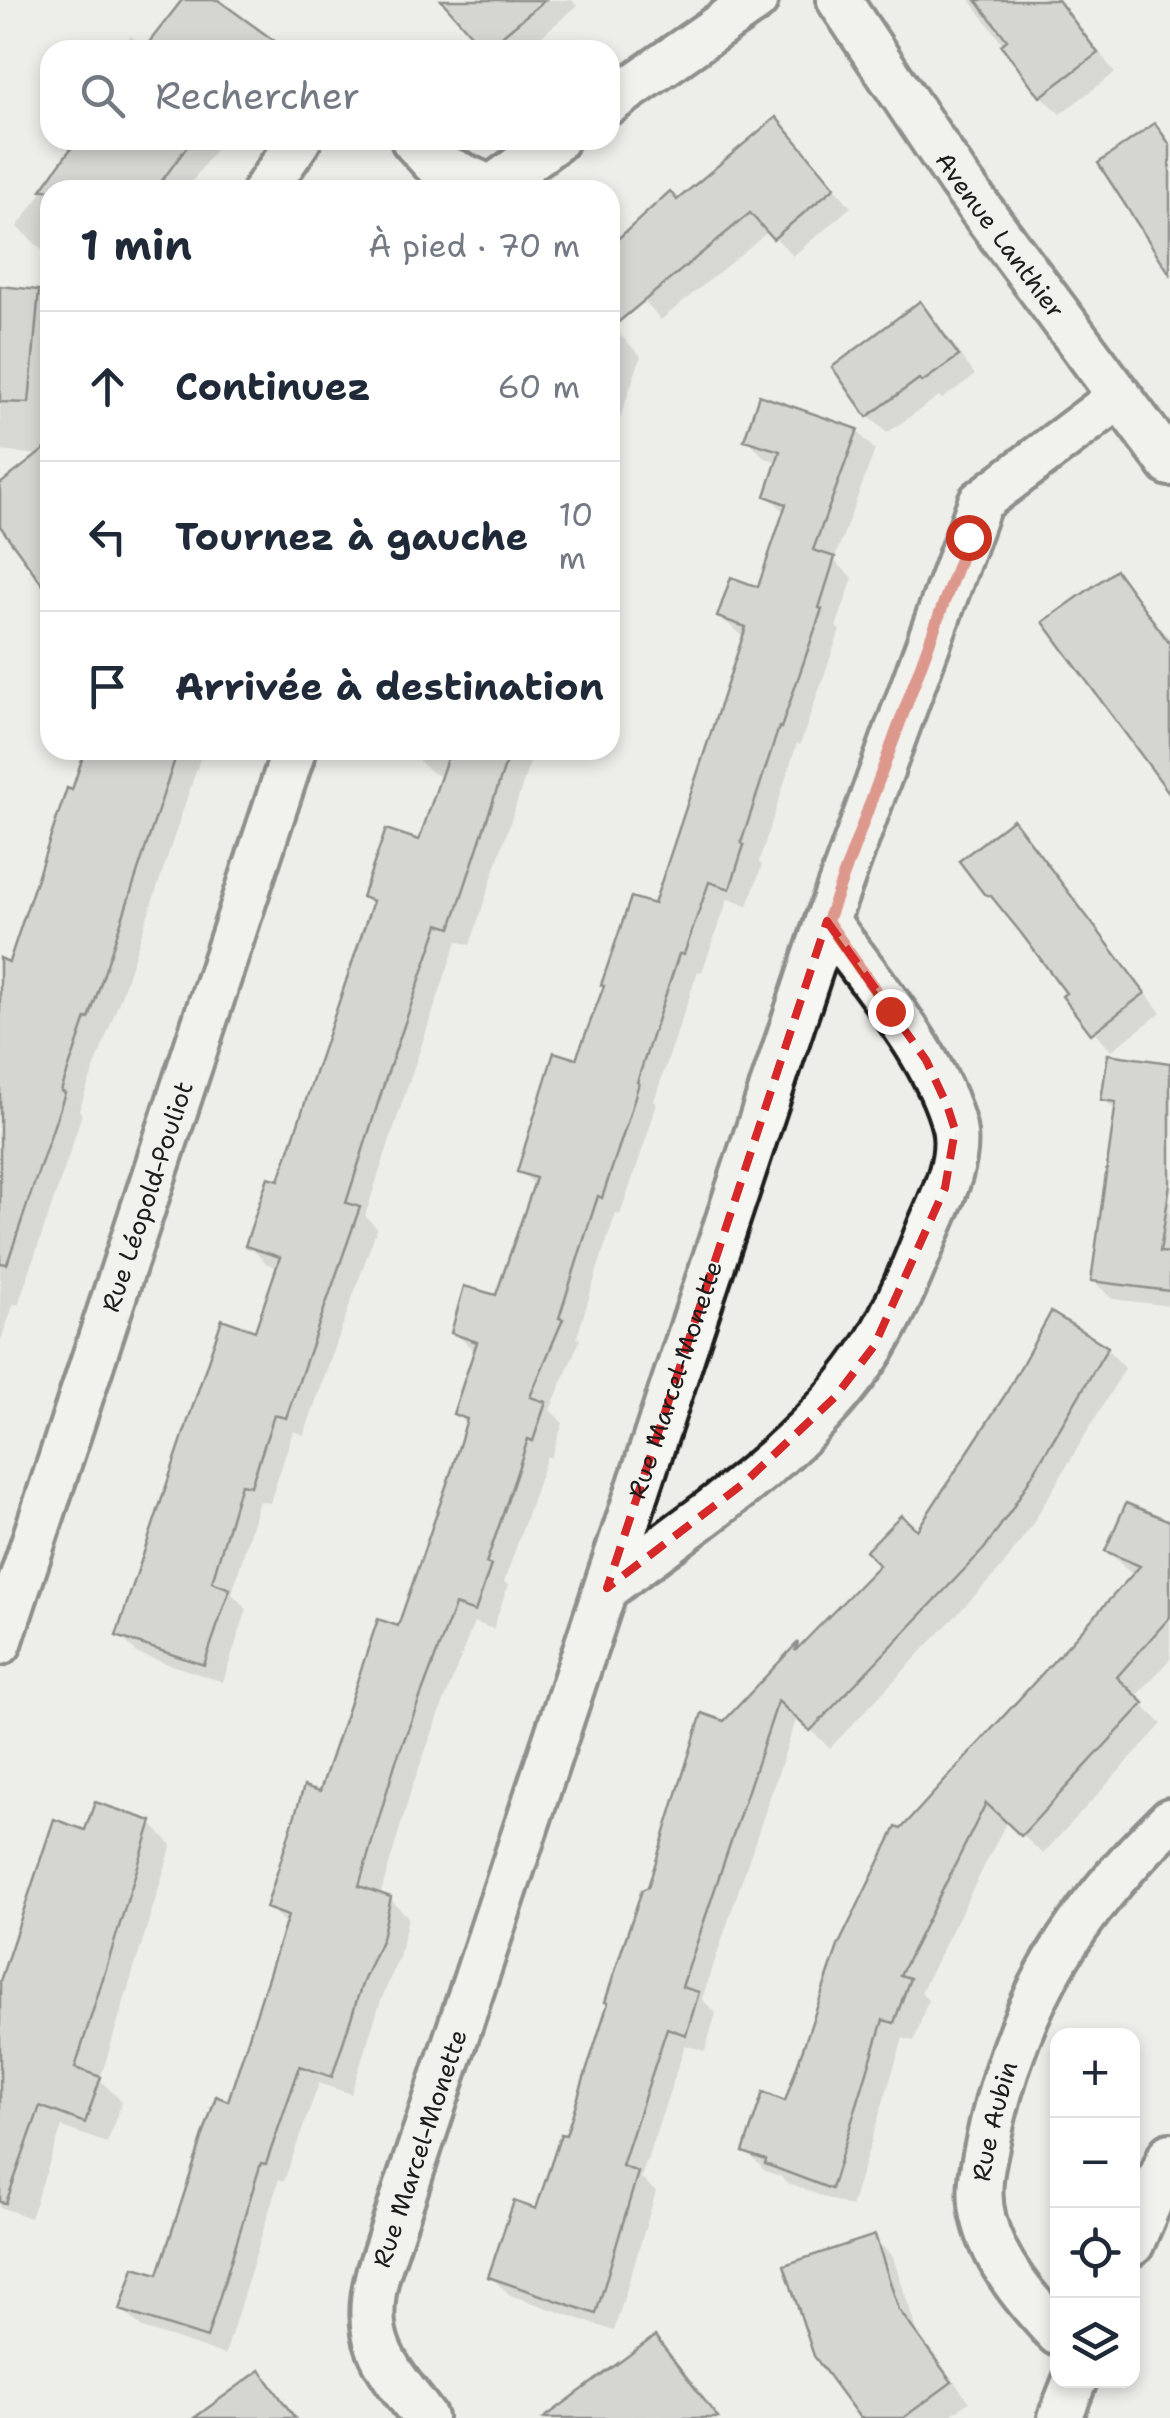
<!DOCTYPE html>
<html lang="fr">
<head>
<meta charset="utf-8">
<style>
  :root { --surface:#fff; --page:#f2f2f3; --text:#1f2937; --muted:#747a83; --line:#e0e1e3 }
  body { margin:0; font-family:"Shantell Sans",sans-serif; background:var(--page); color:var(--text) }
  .controls { position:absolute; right:30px; bottom:30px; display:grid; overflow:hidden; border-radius:20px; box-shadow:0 5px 15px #0003 }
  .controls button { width:90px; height:90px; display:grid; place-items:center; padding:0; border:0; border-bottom:2px solid var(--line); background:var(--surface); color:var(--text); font:50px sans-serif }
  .stop { position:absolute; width:30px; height:30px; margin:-22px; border:8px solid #c8321e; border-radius:50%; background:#fff }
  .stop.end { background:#c8321e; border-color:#fff; box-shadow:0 2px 10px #0008 }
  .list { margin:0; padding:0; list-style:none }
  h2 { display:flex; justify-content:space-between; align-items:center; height:130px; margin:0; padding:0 40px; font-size:42px }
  h2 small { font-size:32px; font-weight:400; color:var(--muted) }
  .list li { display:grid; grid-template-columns:65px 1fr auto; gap:30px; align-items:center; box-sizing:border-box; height:150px; padding:0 40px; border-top:2px solid var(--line) }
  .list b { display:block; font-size:38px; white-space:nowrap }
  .list em { font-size:32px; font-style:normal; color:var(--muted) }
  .icon { flex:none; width:55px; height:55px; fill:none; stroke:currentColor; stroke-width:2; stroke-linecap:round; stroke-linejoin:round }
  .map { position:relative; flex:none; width:1170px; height:2418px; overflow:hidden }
  .search { position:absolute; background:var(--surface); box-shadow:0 5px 15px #0003; left:40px; top:40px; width:580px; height:110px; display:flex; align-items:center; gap:25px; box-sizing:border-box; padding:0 35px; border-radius:30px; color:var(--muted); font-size:38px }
  .panel { position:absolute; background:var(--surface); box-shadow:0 5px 15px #0003; left:40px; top:180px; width:580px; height:580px; border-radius:30px }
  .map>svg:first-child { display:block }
  .shadow { fill:#0003 }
  .building { fill:#b9b9b6; stroke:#1c1c1c; stroke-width:2.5 }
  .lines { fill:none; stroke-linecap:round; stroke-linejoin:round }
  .minor-casing { stroke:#1c1c1c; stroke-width:50 }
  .minor { stroke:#f6f6f2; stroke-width:42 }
  .route { stroke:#c8321e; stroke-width:12 }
  .marked { fill:none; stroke:#d62828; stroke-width:8; stroke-dasharray:20 12; stroke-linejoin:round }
  .labels { text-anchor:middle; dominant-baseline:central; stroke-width:9; stroke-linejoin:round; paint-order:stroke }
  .street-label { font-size:25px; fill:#1c1c1c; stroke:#f6f6f2 }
</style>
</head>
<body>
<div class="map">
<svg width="1170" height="2418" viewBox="0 0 1170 2418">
  <rect width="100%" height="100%" fill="#edede9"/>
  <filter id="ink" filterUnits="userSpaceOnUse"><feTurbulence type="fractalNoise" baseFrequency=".01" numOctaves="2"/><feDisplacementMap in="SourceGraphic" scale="20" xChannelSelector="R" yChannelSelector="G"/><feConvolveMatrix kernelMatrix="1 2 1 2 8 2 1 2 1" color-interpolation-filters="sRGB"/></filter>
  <g filter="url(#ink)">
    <g class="shadow">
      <polygon points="185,0 213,0 276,50 121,50 131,36 148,48"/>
      <polygon points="445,0 572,0 577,6 525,50 486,50"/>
      <polygon points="970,0 1060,0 1115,73 1060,114 1042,96"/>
      <polygon points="794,139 851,207 793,256 769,231 661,320 610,262 610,249"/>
      <polygon points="80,140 222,140 186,190 50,190 50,257 17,227"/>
      <polygon points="0,289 38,292 50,304 50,592 0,522 0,483 39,455 0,451"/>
      <polygon points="920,304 938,323 975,375 942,399 939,396 887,433 868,415"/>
      <polygon points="610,333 622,337 641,356 610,448"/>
      <polygon points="857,431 875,450 834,560 853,578 836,627 840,630 800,745 797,743 759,862 762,865 748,906 728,899 702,972 698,971 654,1101 657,1104 644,1145 620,1215 616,1213 602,1255 577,1337 580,1340 550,1410 563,1423 551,1458 547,1456 517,1545 504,1582 508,1585 493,1629 474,1622 413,1784 380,1896 390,1899 408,1917 399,1957 380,2003 351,2094 319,2083 284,2181 279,2179 225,2355 142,2328 123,2310 159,2277 229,2104 287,1926 269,1907 400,1629 467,1425 456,1414 476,1352 453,1332 498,1298 536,1186 520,1171 655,907 746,637 739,634 720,616 759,590 786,514 768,495 779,462 765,458 747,439"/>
      <polygon points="1116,573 1170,639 1170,787"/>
      <polygon points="87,750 203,750 120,999 79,1110 82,1114 70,1152 18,1305 14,1303 0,1343 0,983 10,965"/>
      <polygon points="414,750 534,750 470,945 457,941 405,1094 365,1216 377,1228 304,1435 293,1431 270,1503 259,1501 232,1594 247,1609 223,1682 138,1654 119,1635 256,1335 279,1268 267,1264 248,1245 281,1183 374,906 365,897 421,843 443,777 431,772 412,754"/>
      <polygon points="1013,822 1031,841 1161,1013 1111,1051 1065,997 1069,994 1005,912 986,892"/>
      <polygon points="1170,1065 1170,1306 1112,1299 1093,1280 1117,1112 1104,1099"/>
      <polygon points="1052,1315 1107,1349 1125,1368 1030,1528 1002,1567 830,1748 797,1717 702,1999 716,2013 705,2051 685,2045 641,2178 656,2192 614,2331 510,2295 491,2277 538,2212 568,2138 650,1888 725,1724 798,1646 801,1649 917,1534 1007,1397"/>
      <polygon points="1170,1524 1170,1659 1135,1698 1162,1724 1043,1854 1007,1821 921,1992 928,2000 914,2041 903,2038 851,2207 787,2183 780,2176 765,2171 746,2151 787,2104 901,1832 1136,1574 1128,1571 1108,1551"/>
      <polygon points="150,1823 172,1845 100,2080 122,2102 107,2143 62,2127 30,2218 0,2207 0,1986 87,1833"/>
      <polygon points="874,2238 893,2257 917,2331 969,2402 947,2418 863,2418"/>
      <polygon points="654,2339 673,2358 719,2418 592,2418"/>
      <polygon points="260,2373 297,2418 198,2418"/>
    </g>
    <g class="building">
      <polygon points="182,0 218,0 287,50 143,50"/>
      <polygon points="441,0 545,0 485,50"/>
      <polygon points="976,0 1058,0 1098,53 1040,97 1001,45 1007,40"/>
      <polygon points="776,117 835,187 773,239 750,213 610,329 610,246 670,191 677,200"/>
      <polygon points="1155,123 1170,145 1170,274 1098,163"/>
      <polygon points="77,140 192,140 155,190 41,190"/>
      <polygon points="0,286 39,290 29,403 0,402"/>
      <polygon points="920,301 959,356 922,382 919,379 867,417 832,367"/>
      <polygon points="759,395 858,429 813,550 835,557 819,608 822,609 781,728 779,727 741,843 744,845 730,889 709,882 684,954 679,954 637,1082 639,1083 626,1126 602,1198 598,1196 585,1236 559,1318 563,1319 530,1397 546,1402 533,1441 528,1439 499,1526 486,1563 491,1565 475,1612 455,1605 395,1764 359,1886 391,1897 382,1938 362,1984 332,2077 300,2066 266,2164 261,2163 207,2338 120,2310 134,2267 158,2274 216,2096 228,2101 288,1916 266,1908 304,1786 320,1791 378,1619 398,1626 451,1472 467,1419 453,1414 477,1342 451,1333 464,1286 496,1295 536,1178 517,1172 554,1052 576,1059 604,986 601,985 631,897 654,904 746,627 717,617 731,577 758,587 786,504 765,496 780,451 744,440"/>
      <polygon points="50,445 50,595 0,526 0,484"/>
      <polygon points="1116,570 1170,644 1170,794 1043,622"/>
      <polygon points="85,750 178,750 89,1019 86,1018 61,1091 65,1093 7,1264 0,1263 0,958 9,962 67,788 72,790"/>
      <polygon points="450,750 510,750 451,928 439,924 387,1075 346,1203 360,1207 286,1418 274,1415 251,1486 241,1484 212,1582 230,1589 204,1665 116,1636 222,1319 255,1331 280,1257 245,1246 268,1177 279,1180 373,901 362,897 386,829 419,840"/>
      <polygon points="1013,819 1145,993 1091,1034 1062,996 1066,993 1021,933 991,896 984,894 959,861"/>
      <polygon points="1108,1054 1170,1063 1170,1184 1160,1252 1170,1253 1170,1291 1091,1281 1116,1102 1101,1100"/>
      <polygon points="1051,1312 1108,1347 1012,1509 984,1549 810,1731 778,1701 682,1987 699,1992 686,2035 667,2028 622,2166 638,2172 596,2314 488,2277 514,2201 536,2209 561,2134 566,2135 608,2003 605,2002 622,1949 642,1890 648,1887 702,1713 724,1721 798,1642 795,1651 879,1565 866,1551 901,1515 917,1530 1005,1395"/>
      <polygon points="1126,1503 1170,1521 1170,1617 1117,1677 1144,1703 1021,1836 986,1803 900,1975 910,1978 894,2023 883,2020 831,2189 765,2164 766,2160 743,2152 763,2092 785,2101 838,1946 896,1827 901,1829 1140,1566 1105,1551"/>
      <polygon points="95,1802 152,1821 75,2068 101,2077 85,2123 40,2106 6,2203 0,2202 0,1981 54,1819 85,1830"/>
      <polygon points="875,2235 899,2310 952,2382 903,2418 860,2418 814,2356 784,2265"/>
      <polygon points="655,2336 718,2418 544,2418 594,2381"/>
      <polygon points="260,2370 295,2418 194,2418"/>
    </g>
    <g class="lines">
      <g class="minor-casing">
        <g id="minor">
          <path id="s1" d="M839,0L959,180L1170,464"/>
          <polyline points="610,102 756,0"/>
          <polyline points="413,140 433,162 489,187"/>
          <polyline points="265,190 299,140"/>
          <polyline points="488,190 556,140"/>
          <path d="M607,1588C701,1516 811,1447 875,1345C897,1308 913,1268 929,1228C942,1198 961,1160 954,1127C937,1057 869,980 827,921"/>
          <path id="s2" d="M0,1643L294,750"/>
          <polyline points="1132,2244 1170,2155"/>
          <path id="s3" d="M1058,2334C1028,2302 995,2264 984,2220C975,2187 985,2156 992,2123C1022,1995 1076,1911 1170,1820"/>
          <path id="s4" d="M425,2418C386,2366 360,2342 378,2273L827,921L980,502L1119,397"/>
          <polyline points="1060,2418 1075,2380"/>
        </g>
      </g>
      <use href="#minor" class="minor"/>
    </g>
  </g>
  <g class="lines" filter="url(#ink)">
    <polyline class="route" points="890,1011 827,921 968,537"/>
  </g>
  <path d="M0 0H1170V2418H0ZM827,921L926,1060L947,1105L955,1130L945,1188L874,1346L835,1397L744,1483L607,1588Z" fill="#edede9" fill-opacity=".55" fill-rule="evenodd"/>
  <path class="marked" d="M827,921L926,1060L947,1105L955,1130L945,1188L874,1346L835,1397L744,1483L607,1588Z"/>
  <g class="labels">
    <g class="street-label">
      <text stroke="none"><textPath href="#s1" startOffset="285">Avenue Lanthier</textPath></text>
      <text stroke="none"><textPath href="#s2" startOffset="470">Rue Léopold-Pouliot</textPath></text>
      <text stroke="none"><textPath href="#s4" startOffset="1102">Rue Marcel-Monette</textPath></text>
      <text stroke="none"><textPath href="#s3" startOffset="238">Rue Aubin</textPath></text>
      <text stroke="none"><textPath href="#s4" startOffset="292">Rue Marcel-Monette</textPath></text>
    </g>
  </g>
</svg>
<div class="controls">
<button>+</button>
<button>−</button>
<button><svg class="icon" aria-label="locate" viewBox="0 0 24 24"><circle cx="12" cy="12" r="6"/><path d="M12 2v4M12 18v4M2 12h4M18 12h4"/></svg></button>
<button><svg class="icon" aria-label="layers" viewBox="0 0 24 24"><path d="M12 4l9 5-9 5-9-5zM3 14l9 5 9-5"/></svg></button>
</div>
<div class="stop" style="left:968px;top:537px"></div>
<div class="stop end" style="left:890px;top:1011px"></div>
<div class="search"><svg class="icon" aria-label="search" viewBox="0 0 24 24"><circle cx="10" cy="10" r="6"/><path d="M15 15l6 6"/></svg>Rechercher</div>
<section class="panel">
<h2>1 min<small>À pied · 70 m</small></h2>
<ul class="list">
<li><svg class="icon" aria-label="ahead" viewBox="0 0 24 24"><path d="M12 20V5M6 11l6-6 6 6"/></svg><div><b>Continuez</b></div><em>60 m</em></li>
<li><svg class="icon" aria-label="left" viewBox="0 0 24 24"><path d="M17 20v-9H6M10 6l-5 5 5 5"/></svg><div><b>Tournez à gauche</b></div><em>10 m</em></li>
<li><svg class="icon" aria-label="arrive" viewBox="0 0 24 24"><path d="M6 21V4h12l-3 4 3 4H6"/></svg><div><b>Arrivée à destination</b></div></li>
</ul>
</section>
</div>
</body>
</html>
